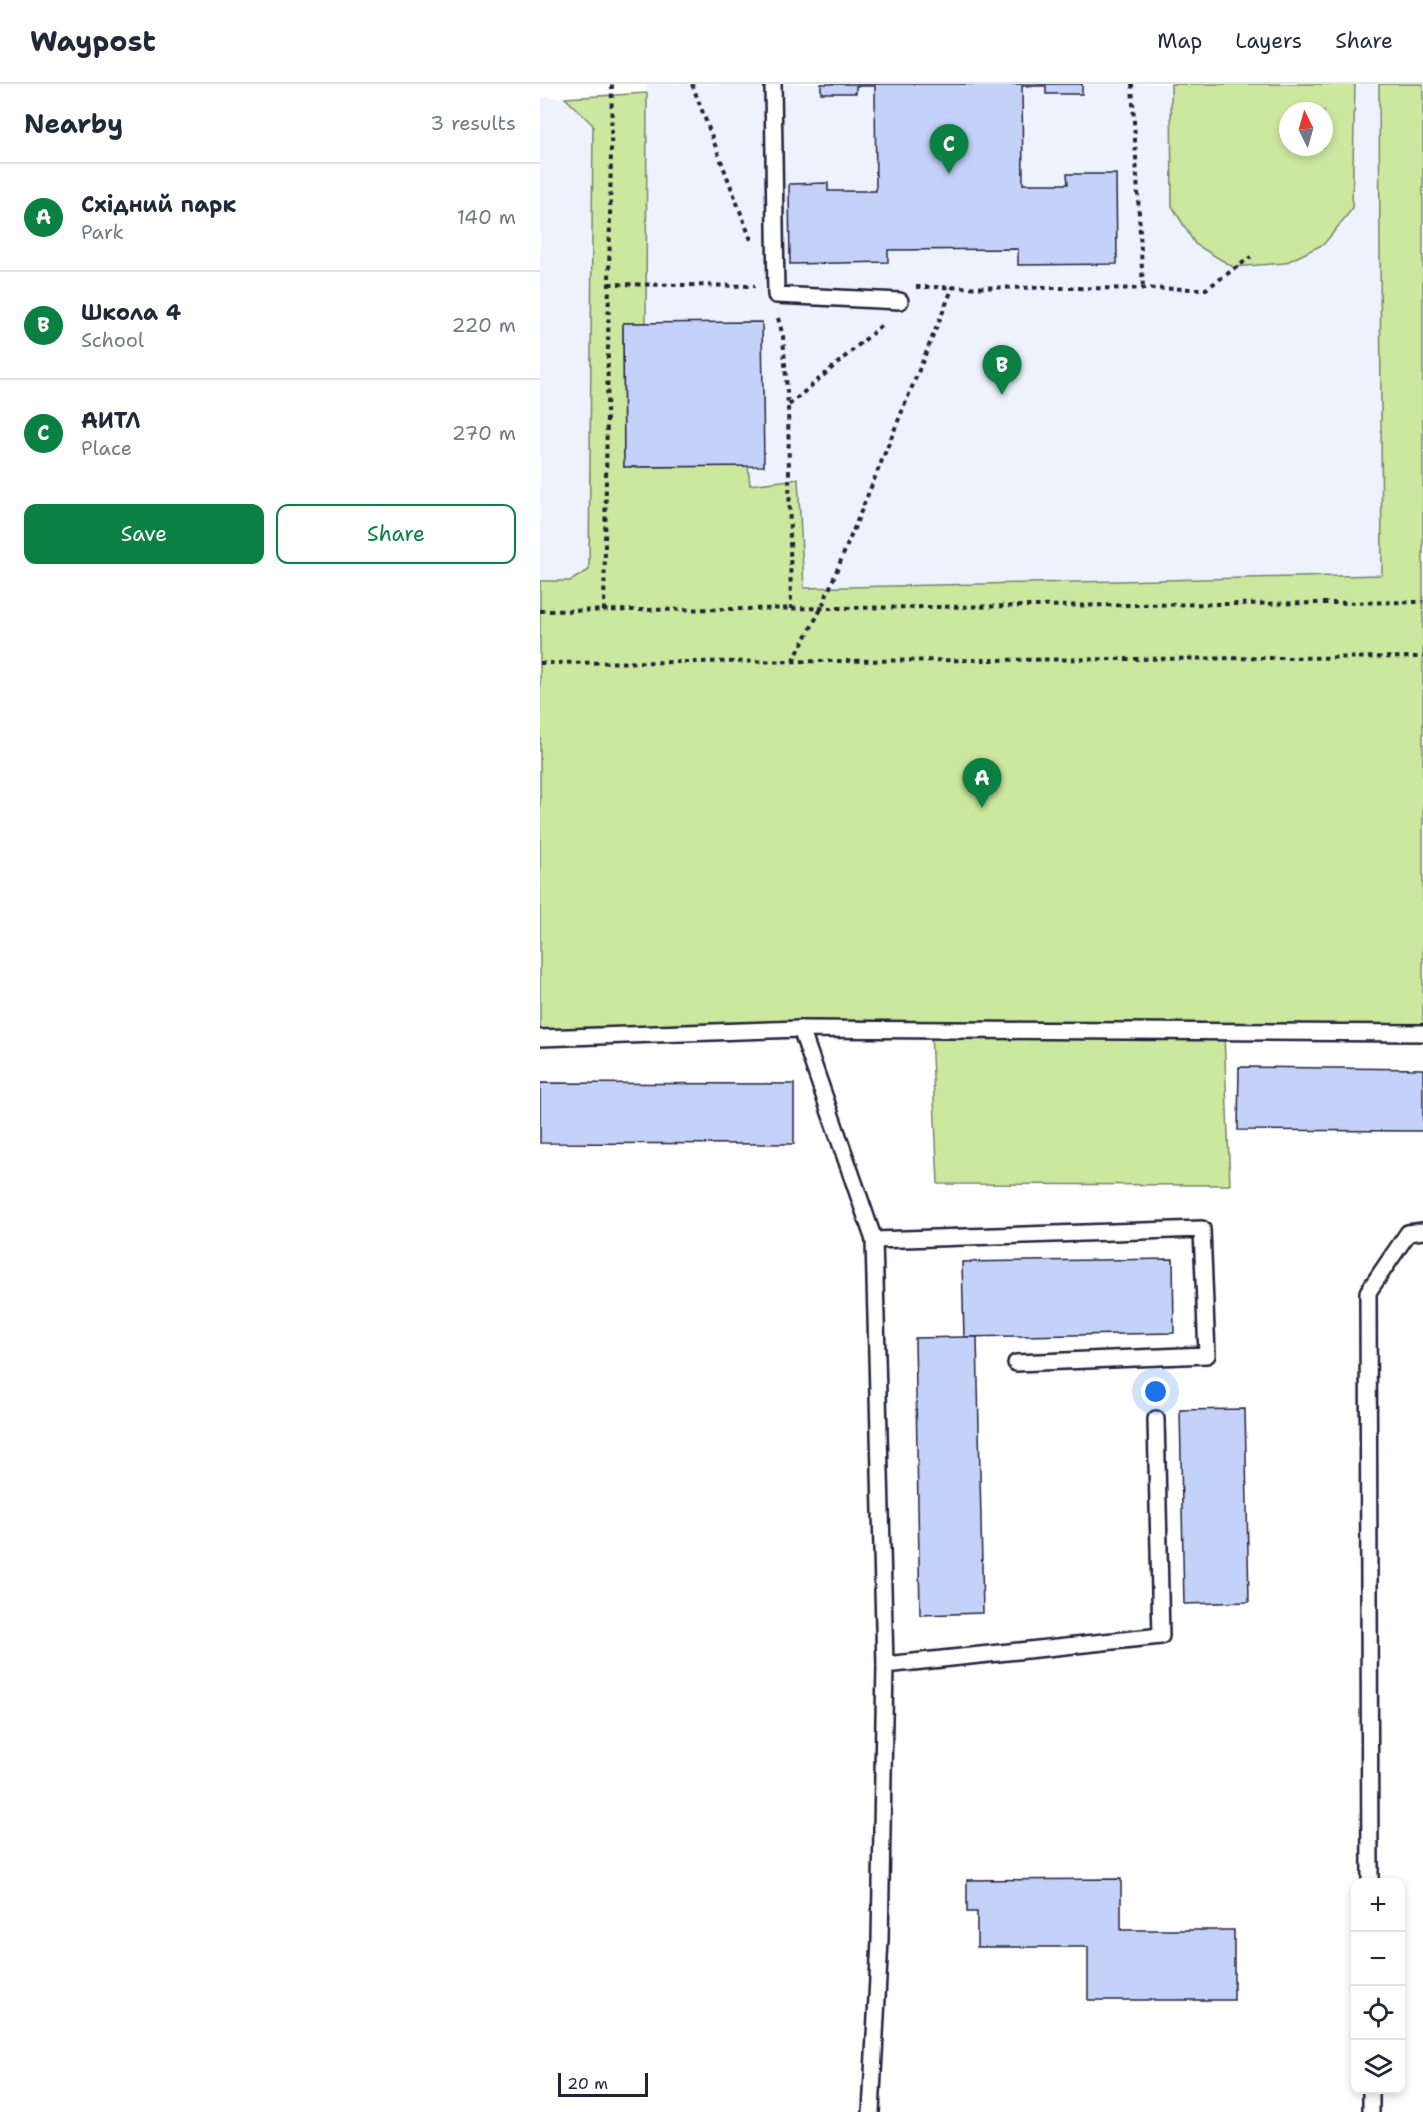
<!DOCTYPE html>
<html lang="en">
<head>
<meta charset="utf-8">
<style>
  :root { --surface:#fff; --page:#f6f6f7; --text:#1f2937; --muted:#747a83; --line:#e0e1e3; --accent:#0b8043 }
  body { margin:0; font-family:"Shantell Sans",sans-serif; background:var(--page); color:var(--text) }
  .controls { position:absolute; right:18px; bottom:18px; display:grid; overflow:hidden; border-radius:12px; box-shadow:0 3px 9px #0003 }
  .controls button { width:54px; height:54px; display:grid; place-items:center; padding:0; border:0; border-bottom:2px solid var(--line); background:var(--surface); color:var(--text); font:30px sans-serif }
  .compass { position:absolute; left:739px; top:18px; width:54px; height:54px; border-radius:50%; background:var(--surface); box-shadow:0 3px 9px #0003; rotate:355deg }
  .scale { position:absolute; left:18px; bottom:15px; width:90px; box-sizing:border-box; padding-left:6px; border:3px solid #22223b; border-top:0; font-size:16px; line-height:21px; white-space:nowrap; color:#22223b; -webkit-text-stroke:4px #fff; paint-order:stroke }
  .you { position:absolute; left:616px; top:1308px; width:21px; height:21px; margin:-15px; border:4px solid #fff; border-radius:50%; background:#1a73e8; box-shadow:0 0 0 9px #1a73e833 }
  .badge { display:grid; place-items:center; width:39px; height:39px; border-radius:50%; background:var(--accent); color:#fff; font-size:20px; font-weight:700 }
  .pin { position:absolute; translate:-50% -50px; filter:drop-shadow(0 2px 3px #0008) }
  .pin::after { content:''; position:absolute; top:32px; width:21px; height:18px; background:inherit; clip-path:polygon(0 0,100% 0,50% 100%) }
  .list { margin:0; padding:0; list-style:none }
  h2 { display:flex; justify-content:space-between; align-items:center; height:78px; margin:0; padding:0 24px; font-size:26px }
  h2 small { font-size:20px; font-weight:400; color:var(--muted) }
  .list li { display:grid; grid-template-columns:39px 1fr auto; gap:18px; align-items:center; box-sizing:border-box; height:108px; padding:0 24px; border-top:2px solid var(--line) }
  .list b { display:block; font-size:22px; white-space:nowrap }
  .list p { margin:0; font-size:20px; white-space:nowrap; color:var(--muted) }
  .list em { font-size:20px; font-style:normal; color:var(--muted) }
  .actions { display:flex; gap:12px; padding:18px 24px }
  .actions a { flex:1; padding:14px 0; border:2px solid var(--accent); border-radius:12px; text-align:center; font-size:21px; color:var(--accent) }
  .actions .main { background:var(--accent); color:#fff }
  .icon { flex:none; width:33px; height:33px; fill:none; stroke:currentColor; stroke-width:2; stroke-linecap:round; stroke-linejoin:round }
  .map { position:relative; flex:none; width:883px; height:2028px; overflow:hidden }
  header { display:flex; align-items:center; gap:36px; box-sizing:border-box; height:84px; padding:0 30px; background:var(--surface); border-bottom:2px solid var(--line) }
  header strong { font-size:28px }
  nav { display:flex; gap:33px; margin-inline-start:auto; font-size:21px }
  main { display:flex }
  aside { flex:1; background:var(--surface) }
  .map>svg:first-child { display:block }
  .built { fill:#edf2fd }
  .green { fill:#cce79e; stroke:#77846c; stroke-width:1.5; fill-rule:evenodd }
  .building { fill:#c4d2f9; stroke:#22223b; stroke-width:1.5 }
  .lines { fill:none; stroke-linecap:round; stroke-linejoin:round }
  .service-casing { stroke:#22223b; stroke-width:20 }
  .path { stroke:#22223b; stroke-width:4; stroke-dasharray:4.5 4.5; stroke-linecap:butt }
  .service { stroke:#fff; stroke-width:15 }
</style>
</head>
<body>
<header>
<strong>Waypost</strong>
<nav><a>Map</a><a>Layers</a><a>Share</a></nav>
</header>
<main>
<aside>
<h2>Nearby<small>3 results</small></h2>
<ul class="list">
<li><span class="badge">A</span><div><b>Східний парк</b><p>Park</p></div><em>140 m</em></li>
<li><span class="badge">B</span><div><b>Школа 4</b><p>School</p></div><em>220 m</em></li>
<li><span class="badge">C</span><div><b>АИТЛ</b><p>Place</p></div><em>270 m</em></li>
</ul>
<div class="actions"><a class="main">Save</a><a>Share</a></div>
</aside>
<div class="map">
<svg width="883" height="2028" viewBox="0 0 883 2028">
  <rect width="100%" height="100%" fill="#fff"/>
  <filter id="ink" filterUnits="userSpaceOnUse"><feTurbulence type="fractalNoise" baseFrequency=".0167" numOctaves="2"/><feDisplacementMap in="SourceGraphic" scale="12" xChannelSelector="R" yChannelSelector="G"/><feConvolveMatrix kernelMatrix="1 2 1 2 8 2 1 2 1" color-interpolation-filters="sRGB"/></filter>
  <g filter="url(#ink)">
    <g class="built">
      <polygon points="107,0 631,0 632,122 812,124 815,0 839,0 842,491 264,504 210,401 208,382 84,383 83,239 106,238"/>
      <polygon points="0,13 25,14 53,41 49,487 30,497 0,497"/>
    </g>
    <g class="green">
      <path d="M631,0H815L812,125L784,160L745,179L693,183L655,160L632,122ZM748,27H784V63H748Z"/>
      <polygon points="839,0 883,0 883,949 684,950 690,1101 398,1100 391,950 0,954 0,497 30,497 49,486 53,41 25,14 107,9 106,239 83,239 84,383 208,382 210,401 258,395 264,504 842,491"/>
    </g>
    <g class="building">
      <polygon points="281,0 542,0 542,10 506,10 506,2 482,2 483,100 528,100 527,90 576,90 577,180 478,181 478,165 348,166 348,178 250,180 249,100 288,99 288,107 336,107 335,2 316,2 316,9 281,9"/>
      <polygon points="222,238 224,382 84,383 83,239"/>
      <polygon points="699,983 883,985 883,1047 698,1046"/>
      <polygon points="0,999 254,1000 254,1060 0,1059"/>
      <polygon points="633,1175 634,1249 424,1253 422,1178"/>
      <polygon points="424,1253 437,1253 443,1529 380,1531 375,1254"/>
      <polygon points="705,1325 709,1518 644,1520 640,1326"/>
      <polygon points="581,1795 581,1846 694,1846 694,1916 548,1916 548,1863 437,1863 437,1828 427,1828 427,1796"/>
    </g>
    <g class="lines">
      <g class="service-casing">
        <g id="service">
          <polyline points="233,0 236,211 360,217"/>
          <polyline points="261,945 334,1156 345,1581 340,1856 331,2028"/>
          <polyline points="0,954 261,945 883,949"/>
          <polyline points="334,1156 662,1145 667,1271 476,1279"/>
          <polyline points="345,1581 621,1552 616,1335"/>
          <polyline points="830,1798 828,1208 868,1149 883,1147"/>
          <polyline points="831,2006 831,2028"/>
        </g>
      </g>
      <g class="path">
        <polyline points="152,0 211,156"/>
        <polyline points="592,0 603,204"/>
        <polyline points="69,200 215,202"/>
        <polyline points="376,203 666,205 711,173"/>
        <polyline points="238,234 243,252 248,322 251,525"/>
        <polyline points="249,321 343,240"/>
        <polyline points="0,527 883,518"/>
        <polyline points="64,527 72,0"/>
        <polyline points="253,577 281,525 413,203"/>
        <polyline points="0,579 883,573"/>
      </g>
      <use href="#service" class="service"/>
    </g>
  </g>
</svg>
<div class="controls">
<button>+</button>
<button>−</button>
<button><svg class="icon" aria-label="locate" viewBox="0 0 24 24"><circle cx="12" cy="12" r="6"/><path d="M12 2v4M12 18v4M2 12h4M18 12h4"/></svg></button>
<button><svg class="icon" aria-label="layers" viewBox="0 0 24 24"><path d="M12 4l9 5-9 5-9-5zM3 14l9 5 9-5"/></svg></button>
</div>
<svg class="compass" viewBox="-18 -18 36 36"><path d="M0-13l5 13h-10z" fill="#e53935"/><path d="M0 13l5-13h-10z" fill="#747a83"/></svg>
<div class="scale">20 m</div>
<div class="you"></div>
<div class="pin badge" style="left:442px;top:724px">A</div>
<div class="pin badge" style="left:462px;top:311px">B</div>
<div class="pin badge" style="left:409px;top:90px">C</div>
</div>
</main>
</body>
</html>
